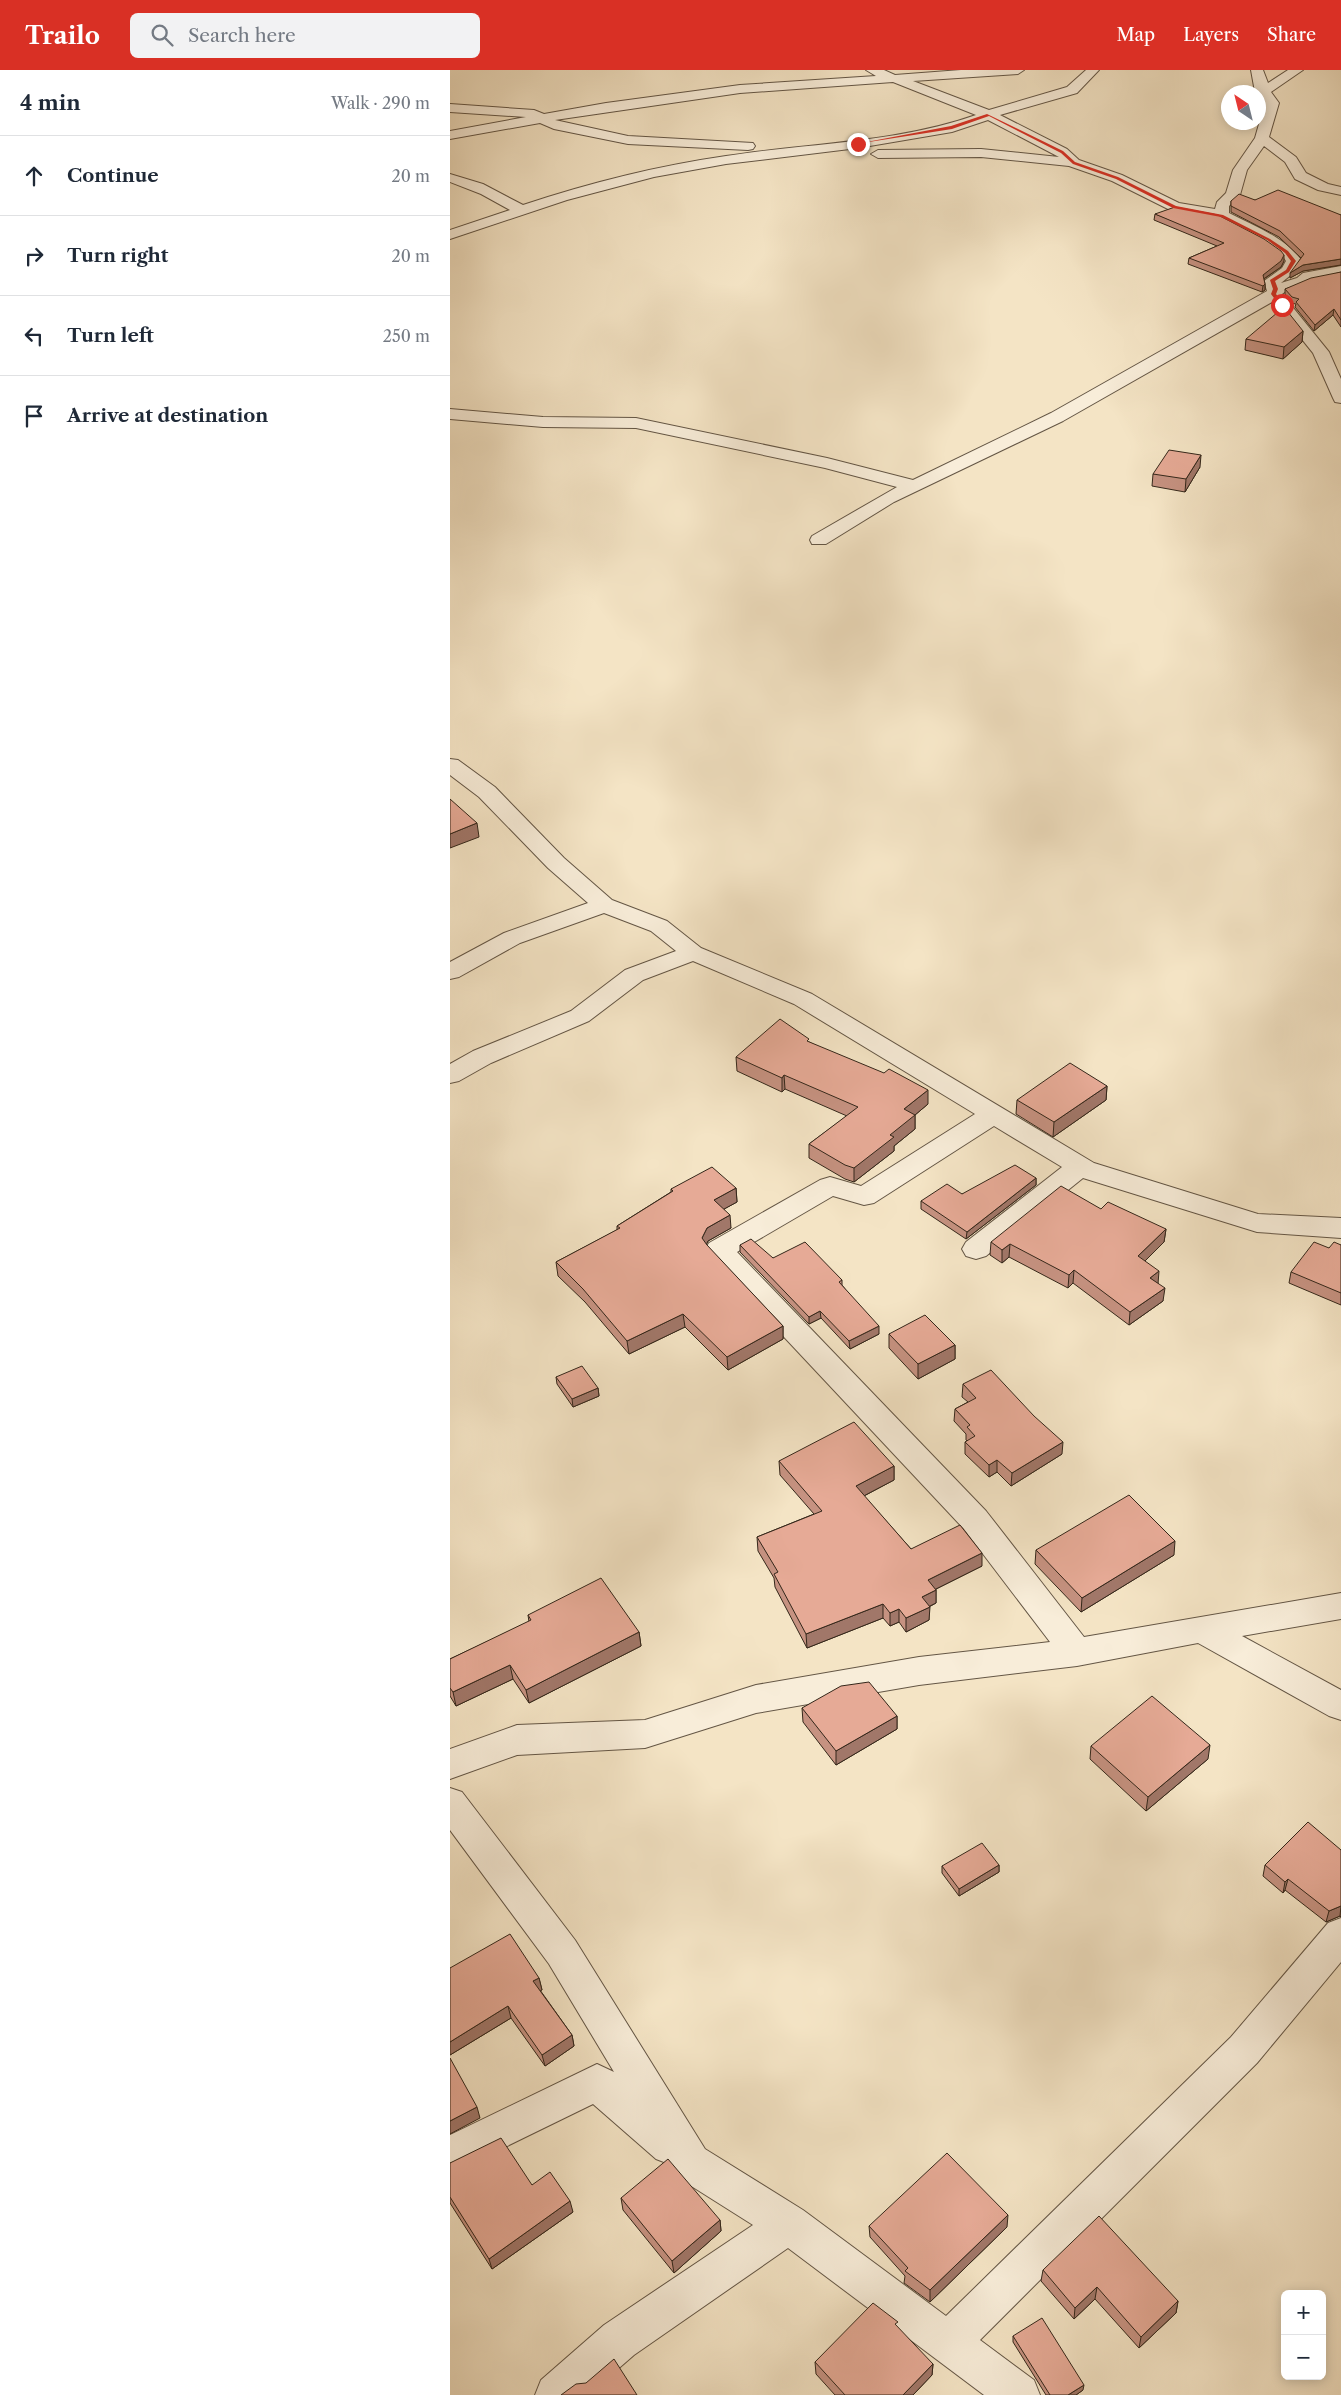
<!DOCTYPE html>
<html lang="en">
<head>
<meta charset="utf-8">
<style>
  :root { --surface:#fff; --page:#f2f2f3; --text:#1f2937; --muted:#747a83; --line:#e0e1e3; --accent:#d93025 }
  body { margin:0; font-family:"Libre Caslon Text",serif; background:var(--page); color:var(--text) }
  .controls { position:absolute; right:15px; bottom:15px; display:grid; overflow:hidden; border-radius:8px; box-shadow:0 2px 12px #0003 }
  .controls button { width:45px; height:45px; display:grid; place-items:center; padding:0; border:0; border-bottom:1px solid var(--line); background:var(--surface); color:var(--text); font:25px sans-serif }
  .compass { position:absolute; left:771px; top:15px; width:45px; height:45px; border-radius:50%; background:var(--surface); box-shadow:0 2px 12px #0003; rotate:325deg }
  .stop { position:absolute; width:15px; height:15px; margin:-11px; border:4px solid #d93025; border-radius:50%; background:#fff }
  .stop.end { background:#d93025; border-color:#fff; box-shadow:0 1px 5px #0008 }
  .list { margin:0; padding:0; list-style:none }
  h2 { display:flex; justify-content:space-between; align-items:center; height:65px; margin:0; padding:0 20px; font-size:21px }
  h2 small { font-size:16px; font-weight:400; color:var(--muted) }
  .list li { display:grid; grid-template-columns:32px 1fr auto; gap:15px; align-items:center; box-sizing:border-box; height:80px; padding:0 20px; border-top:1px solid var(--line) }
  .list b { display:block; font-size:19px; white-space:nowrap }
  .list em { font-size:16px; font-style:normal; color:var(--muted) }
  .icon { flex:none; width:28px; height:28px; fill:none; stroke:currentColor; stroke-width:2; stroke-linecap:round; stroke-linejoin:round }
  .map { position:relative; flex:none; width:891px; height:2325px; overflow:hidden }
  header { display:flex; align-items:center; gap:30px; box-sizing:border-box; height:70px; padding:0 25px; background:var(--accent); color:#fff }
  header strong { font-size:24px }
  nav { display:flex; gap:28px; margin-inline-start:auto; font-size:18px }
  .search { width:350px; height:45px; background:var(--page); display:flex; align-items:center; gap:12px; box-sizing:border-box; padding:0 18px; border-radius:8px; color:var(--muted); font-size:19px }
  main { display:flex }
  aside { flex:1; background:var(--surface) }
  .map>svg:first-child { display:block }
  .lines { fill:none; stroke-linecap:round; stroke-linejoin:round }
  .minor-casing { stroke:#645645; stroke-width:2 }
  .minor { fill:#f8edd9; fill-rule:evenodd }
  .wall { fill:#c69281; stroke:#34271a }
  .shaded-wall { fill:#a17769; stroke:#34271a }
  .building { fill:#e6aa96; stroke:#34271a }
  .route { fill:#d93025 }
</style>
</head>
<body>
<header>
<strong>Trailo</strong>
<div class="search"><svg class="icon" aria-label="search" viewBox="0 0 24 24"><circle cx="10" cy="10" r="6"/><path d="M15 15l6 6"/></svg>Search here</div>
<nav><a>Map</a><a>Layers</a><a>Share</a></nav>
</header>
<main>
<aside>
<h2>4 min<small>Walk · 290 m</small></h2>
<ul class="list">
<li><svg class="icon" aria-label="ahead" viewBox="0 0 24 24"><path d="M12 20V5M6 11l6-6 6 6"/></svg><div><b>Continue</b></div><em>20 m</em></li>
<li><svg class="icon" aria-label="right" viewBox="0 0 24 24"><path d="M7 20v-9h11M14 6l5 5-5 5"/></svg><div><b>Turn right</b></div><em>20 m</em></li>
<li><svg class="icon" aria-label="left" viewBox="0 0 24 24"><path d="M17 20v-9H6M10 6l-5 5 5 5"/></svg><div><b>Turn left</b></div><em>250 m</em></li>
<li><svg class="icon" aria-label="arrive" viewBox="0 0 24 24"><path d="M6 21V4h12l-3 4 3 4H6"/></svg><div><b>Arrive at destination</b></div></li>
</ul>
</aside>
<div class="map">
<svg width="891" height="2325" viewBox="0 0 891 2325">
  <rect width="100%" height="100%" fill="#f4e4c5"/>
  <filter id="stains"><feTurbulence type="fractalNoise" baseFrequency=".004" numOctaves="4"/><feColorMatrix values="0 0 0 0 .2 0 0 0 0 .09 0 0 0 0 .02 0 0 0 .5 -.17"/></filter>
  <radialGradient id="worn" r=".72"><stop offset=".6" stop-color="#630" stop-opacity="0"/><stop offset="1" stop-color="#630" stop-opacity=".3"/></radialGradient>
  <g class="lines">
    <g class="minor-casing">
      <g id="minor">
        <path d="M416,0H434L445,5L511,0H574L568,4L463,11L539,40L617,17L636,0H649L627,23L550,45L617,79L629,90L672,105L729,133L765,139L767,132L776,123L783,100L805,68L815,33L808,22H805L801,0H813L818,13L838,0H853L821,22L829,33L819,67L846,87L856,103L878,114L891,117V125L868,120L845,109L835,92L814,76L797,100L790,125L779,136V143C804,156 835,167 852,191L842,204L831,213L847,208L853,203L891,196V206C875,208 844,214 832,224L879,282L891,309V333L885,332L883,328L863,283L822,232L613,351L444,432L376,474H362L360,470L362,466L447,417L375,398L186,358L93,357L0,349V339L93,347L186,348L377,388L463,410L601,343L817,221L814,211L832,198L836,191L832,185L814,173L768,149L720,140L662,111L619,96L531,87L428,88L421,84L428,80L531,79L609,87L538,50L502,62L408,78L276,94L204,107L117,130L0,169V160L60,140L31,124L0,112V104L33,114L73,135C139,113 207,96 276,86C359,73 447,73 526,45L443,12L290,23L105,50L178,66L303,73L305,76L303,79L298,80L178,74L104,59L90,53L0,69V61L76,47L0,42V34L84,40L94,44L156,33L290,15L426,6Z"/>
        <polygon points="0,689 8,690 45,717 114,788 162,830 217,851 251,878 362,924 644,1093 808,1144 891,1148 891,1168 807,1162 633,1108 536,1186 526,1189 516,1186 512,1179 516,1172 612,1097 544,1056 424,1133 414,1135 383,1126 287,1182 536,1441 634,1567 891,1523 891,1549 792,1566 891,1620 891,1650 879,1646 748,1573 627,1596 469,1615 306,1643 195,1678 67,1685 0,1709 0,1679 67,1655 195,1650 306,1615 469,1587 600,1572 514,1459 259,1187 255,1180 259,1173 370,1110 380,1107 411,1116 525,1044 344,934 243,891 193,910 139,951 41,993 9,1011 0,1013 0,994 23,981 121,941 175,900 226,881 201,861 154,843 70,873 9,907 0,909 0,892 54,863 138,833 98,798 29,727 0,705"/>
        <polygon points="0,1718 12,1722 125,1870 255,2079 353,2140 496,2246 781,1967 878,1853 891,1848 891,1892 807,1993 530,2270 584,2310 590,2325 534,2325 338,2178 184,2285 138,2325 85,2325 91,2310 154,2255 303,2155 227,2107 219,2094 206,2089 143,2034 0,2104 0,2065 147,1994 164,2002 99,1894 0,1760"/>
      </g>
    </g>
    <use href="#minor" class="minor"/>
  </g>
  <g class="wall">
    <polygon points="805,130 891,145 891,195 853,201 840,208 851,188 829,167 781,142 781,131"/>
    <polygon points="705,144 834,191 831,197 814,209 815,214 815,220 812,222 738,194 739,188 767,176 704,150"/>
    <polygon points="891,202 891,257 883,245 864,261 845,237 846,234 841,233 835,224 835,219"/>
    <polygon points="853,261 852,272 833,289 795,280 796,269"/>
    <polygon points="750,397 735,422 702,416 703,404"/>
    <polygon points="359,972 478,1034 465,1045 465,1059 444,1076 444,1081 404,1112 395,1109 359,1088 359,1074 397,1046 335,1019 332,1022 287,1001 286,987"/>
    <polygon points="657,1016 656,1030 603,1067 566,1044 567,1030"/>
    <polygon points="586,1108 586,1115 516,1169 471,1139 471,1131 512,1124"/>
    <polygon points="286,1118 287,1132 274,1139 281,1158 258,1171 256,1175 333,1256 333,1269 278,1300 235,1257 179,1284 135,1232 108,1206 106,1192 167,1160 167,1156 221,1122 221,1119"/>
    <polygon points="716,1159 714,1172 695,1191 708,1213 713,1231 679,1255 623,1213 618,1218 559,1187 552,1193 540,1185 541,1172"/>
    <polygon points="290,1175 323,1188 392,1210 392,1215 429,1264 400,1279 371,1248 359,1254 290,1182"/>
    <polygon points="891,1175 891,1235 839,1213 841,1202 879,1178"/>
    <polygon points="439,1264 505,1275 505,1289 468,1309 439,1278"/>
    <polygon points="106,1307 148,1318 149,1326 123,1337 107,1314"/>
    <polygon points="513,1314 612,1384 561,1416 547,1402 539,1407 515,1384 515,1372 517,1371 516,1370 516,1364 504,1351 505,1339 518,1332 512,1327"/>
    <polygon points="329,1391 444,1396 444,1410 414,1426 461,1479 532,1496 486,1519 486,1533 479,1537 479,1550 456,1562 449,1552 440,1556 433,1548 357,1578 325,1517 324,1508 308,1481 307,1467 364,1444 330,1405"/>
    <polygon points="586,1480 724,1485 631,1542 585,1494"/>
    <polygon points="78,1545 189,1562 191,1576 79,1633 63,1609 6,1636 0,1626 0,1589 79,1552"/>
    <polygon points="352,1638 447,1646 447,1659 386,1695 353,1652"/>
    <polygon points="641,1676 758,1689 696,1741 640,1689"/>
    <polygon points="891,1780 891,1847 890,1846 876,1852 835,1820 833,1823 813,1806 815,1795"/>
    <polygon points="549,1795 549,1802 509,1826 492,1803 492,1796"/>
    <polygon points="0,1898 89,1908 92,1920 90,1920 122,1965 124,1976 95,1996 61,1948 0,1985"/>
    <polygon points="0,2093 82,2115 123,2142 42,2199 0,2133"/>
    <polygon points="171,2128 270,2150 271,2161 224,2203 173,2140"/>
    <polygon points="419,2156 557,2157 480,2232 454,2213 455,2206 420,2167"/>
    <polygon points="593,2200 728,2231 726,2243 689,2278 645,2229 624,2249 591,2211"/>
    <polygon points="563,2266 633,2320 626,2325 596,2325 563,2272"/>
    <polygon points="365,2292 483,2294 482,2305 463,2325 385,2325 366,2304"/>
  </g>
  <g class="shaded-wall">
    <polygon points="834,185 834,191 831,197 812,210 813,205"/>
    <polygon points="891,189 891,195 853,201 840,208 840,203 853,195"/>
    <polygon points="815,214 815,220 812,222 813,216"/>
    <polygon points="884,239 883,245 864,261 865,255"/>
    <polygon points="853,261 852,272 833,289 834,277"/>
    <polygon points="751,385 750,397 735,422 736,409"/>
    <polygon points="27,753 29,767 0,778 0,764"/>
    <polygon points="334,1005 335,1019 332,1022 332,1008"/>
    <polygon points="657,1016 656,1030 603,1067 604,1052"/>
    <polygon points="478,1020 478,1034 465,1045 465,1059 444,1076 444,1081 404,1112 404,1098 440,1065 454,1039"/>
    <polygon points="586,1108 586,1115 516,1169 517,1162"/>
    <polygon points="286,1118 287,1132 265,1144 264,1130"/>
    <polygon points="280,1145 281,1158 258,1171 253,1181 252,1168 257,1158"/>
    <polygon points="716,1159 714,1172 687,1199 688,1186"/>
    <polygon points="560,1174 559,1187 552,1193 552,1180"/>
    <polygon points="624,1200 623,1213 618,1218 619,1205"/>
    <polygon points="709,1201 708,1214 700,1208"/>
    <polygon points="715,1218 713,1231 679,1255 680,1242"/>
    <polygon points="370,1241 371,1248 359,1254 359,1247"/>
    <polygon points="233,1244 235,1257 179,1284 177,1271"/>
    <polygon points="333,1256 333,1269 278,1300 277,1287"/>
    <polygon points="429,1256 429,1264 400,1279 399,1271"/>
    <polygon points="505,1275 505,1289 468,1309 468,1294"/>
    <polygon points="148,1318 149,1326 123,1337 122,1329"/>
    <polygon points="613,1372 612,1384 561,1416 562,1403"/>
    <polygon points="547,1390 547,1402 539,1407 539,1395"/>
    <polygon points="444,1396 444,1410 406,1430 406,1416"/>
    <polygon points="725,1471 724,1485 631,1542 632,1528"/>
    <polygon points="532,1483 532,1496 478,1523 478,1510"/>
    <polygon points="486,1520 486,1533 472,1540 472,1527"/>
    <polygon points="433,1534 433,1548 357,1578 356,1564"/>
    <polygon points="480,1537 479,1550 456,1562 456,1548"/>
    <polygon points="449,1539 449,1552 440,1556 440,1543"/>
    <polygon points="189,1562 191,1576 79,1633 76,1620"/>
    <polygon points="60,1595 63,1609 6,1636 3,1622"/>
    <polygon points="447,1646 447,1659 386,1695 386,1681"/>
    <polygon points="760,1675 758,1689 696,1741 698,1727"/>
    <polygon points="549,1795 549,1802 509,1826 509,1819"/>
    <polygon points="838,1809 835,1820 833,1823 835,1812"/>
    <polygon points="891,1836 890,1846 876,1852 879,1841"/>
    <polygon points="89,1908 92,1920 86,1923 83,1911"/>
    <polygon points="58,1936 61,1948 0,1985 0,1972"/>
    <polygon points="122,1965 124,1976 95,1996 92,1985"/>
    <polygon points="27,2037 30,2048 0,2064 0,2051"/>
    <polygon points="120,2131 123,2142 42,2199 39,2189"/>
    <polygon points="558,2145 557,2157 480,2232 480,2220"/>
    <polygon points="270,2150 271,2161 224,2203 222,2191"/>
    <polygon points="647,2217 645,2229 624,2249 625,2238"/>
    <polygon points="728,2231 726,2243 689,2278 691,2267"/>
    <polygon points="483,2294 482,2305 463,2325 453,2325"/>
    <polygon points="634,2315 633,2320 626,2325 618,2325"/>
  </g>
  <g class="building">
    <polygon points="828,120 891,145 891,189 853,195 840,203 854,184 830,161 781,136 781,131 789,124 805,130"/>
    <polygon points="725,137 768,145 814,169 831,181 834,185 831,191 813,205 815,214 813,216 739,188 774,173 705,144"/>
    <polygon points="891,202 891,250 884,239 865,255 846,232 849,229 842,227 835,219 861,208"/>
    <polygon points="834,237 853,261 834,277 796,269"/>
    <polygon points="719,380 751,385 736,409 703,404"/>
    <polygon points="0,729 27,753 0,764"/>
    <polygon points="330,949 359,969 357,971 434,1003 439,999 478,1020 454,1039 465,1045 440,1065 444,1067 404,1098 395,1095 359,1074 408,1037 334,1005 332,1008 286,987"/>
    <polygon points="620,993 657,1016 604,1052 567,1030"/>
    <polygon points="565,1095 586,1108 517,1162 471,1131 497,1114 512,1124"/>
    <polygon points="262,1097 286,1118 264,1130 280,1145 257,1158 252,1168 257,1175 333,1256 277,1287 233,1244 177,1271 133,1219 106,1192 170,1158 167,1156 223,1121 221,1119"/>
    <polygon points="611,1116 651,1139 658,1132 716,1159 688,1186 709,1201 700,1208 715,1218 680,1242 624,1200 619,1205 560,1174 552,1180 541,1172"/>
    <polygon points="301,1169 323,1188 355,1172 392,1210 389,1212 429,1256 399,1271 370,1241 359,1247 290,1175"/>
    <polygon points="864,1172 879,1178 884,1172 891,1175 891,1223 841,1202"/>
    <polygon points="475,1245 505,1275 468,1294 439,1264"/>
    <polygon points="132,1296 148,1318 122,1329 106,1307"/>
    <polygon points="541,1300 584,1346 613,1372 562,1403 547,1390 539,1395 515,1372 525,1366 517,1357 520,1355 505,1339 526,1328 513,1314"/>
    <polygon points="404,1352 444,1396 406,1416 461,1479 510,1455 532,1483 478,1510 486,1520 472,1527 480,1537 456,1548 449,1539 440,1543 433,1534 356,1564 324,1504 328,1502 307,1467 372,1441 329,1391"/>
    <polygon points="679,1425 725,1471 632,1528 586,1480"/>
    <polygon points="151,1508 189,1562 76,1620 60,1595 3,1622 0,1618 0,1589 81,1550 78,1545"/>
    <polygon points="419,1612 447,1646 386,1681 352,1638 391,1616"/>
    <polygon points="702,1626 760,1675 698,1727 641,1676"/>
    <polygon points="858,1752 891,1780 891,1836 879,1841 838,1809 835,1812 815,1795"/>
    <polygon points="532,1773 549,1795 509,1819 492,1796"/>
    <polygon points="60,1864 89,1908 83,1911 122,1965 92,1985 58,1936 0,1972 0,1898"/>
    <polygon points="0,1988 27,2037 0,2051"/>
    <polygon points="51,2068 82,2115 100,2102 120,2131 39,2189 0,2127 0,2093"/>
    <polygon points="497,2083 558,2145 480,2220 455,2201 458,2198 419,2156"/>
    <polygon points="218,2089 270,2150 222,2191 171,2128"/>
    <polygon points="649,2146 728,2231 691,2267 647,2217 625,2238 593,2200"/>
    <polygon points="423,2233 448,2252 445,2254 483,2294 453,2325 395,2325 365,2292"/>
    <polygon points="592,2248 634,2315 618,2325 600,2325 563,2266"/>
    <polygon points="164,2289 187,2325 111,2325 126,2314 136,2313"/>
  </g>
  <polygon class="route" points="537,44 613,81 625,92 668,107 726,136 773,145 820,169 838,181 846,191 839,202 825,211 828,219 826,224 834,235 830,236 821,224 823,219 820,210 836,200 841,191 835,183 817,170 771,147 723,138 666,109 623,94 611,83 539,46 502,59 406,74 501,56"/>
  <rect width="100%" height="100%" filter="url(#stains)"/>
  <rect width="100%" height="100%" fill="url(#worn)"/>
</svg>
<div class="controls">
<button>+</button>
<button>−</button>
</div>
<svg class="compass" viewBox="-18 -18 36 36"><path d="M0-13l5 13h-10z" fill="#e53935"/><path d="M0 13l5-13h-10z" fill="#747a83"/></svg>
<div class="stop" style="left:832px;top:235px"></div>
<div class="stop end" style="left:408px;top:74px"></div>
</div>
</main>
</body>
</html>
